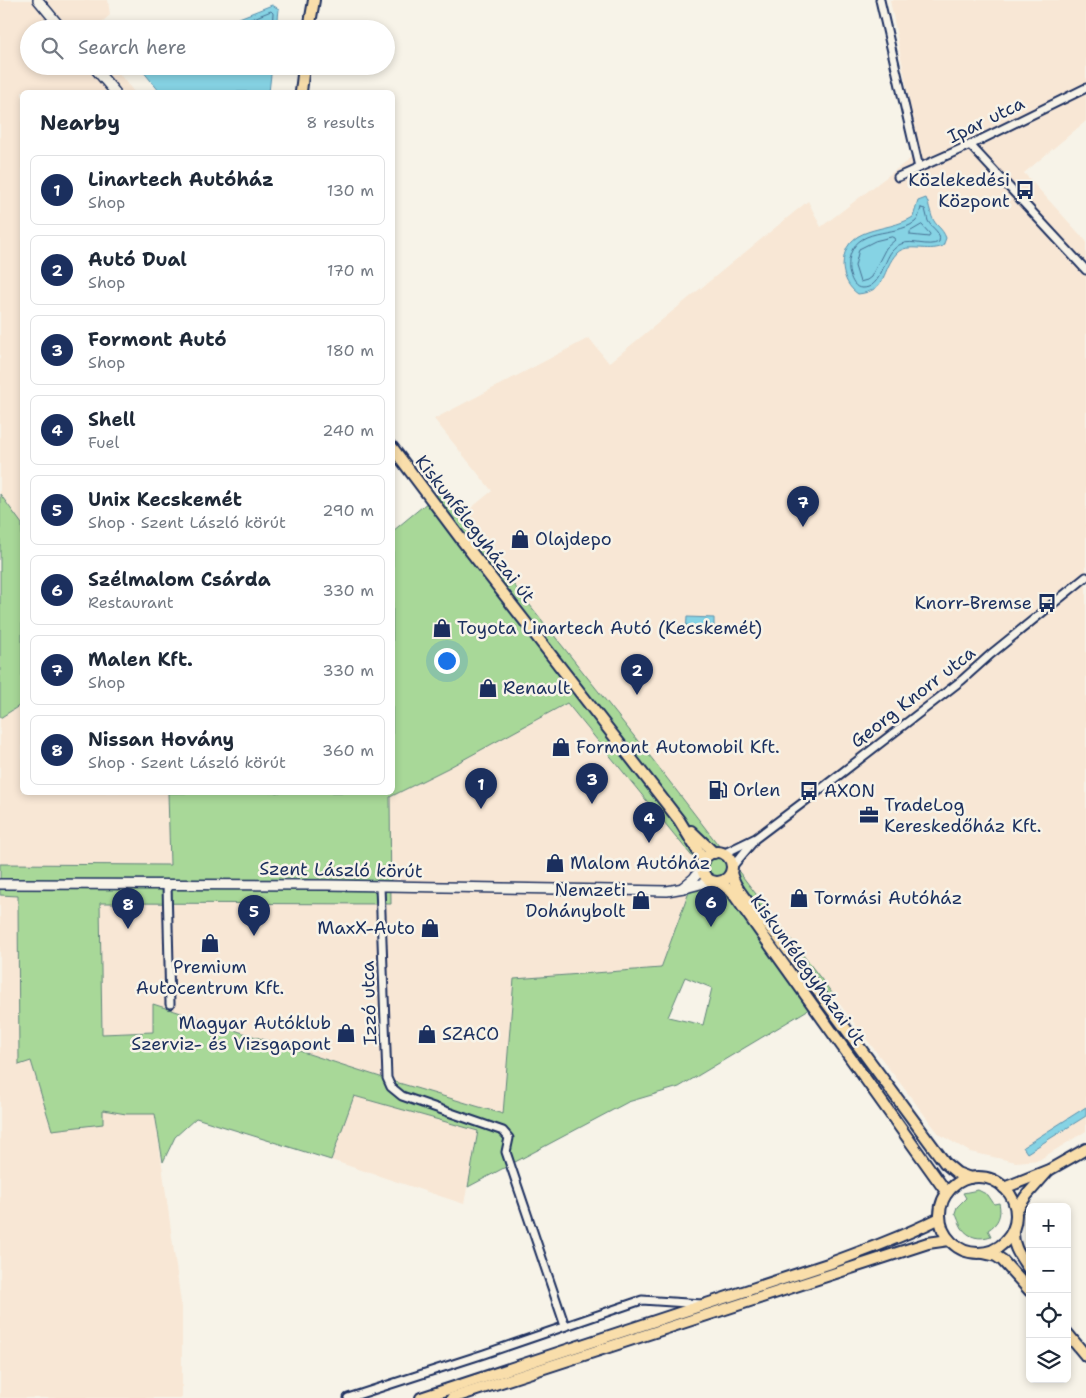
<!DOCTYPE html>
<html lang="en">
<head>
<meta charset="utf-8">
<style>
  :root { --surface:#fff; --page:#f6f6f7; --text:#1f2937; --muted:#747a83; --line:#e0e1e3; --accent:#1b2f5e }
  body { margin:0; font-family:"Shantell Sans",sans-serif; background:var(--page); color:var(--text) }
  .controls { position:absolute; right:15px; bottom:15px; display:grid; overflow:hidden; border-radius:8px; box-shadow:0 2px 8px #0003 }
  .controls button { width:45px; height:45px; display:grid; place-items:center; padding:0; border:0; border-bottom:1px solid var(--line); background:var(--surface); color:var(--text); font:25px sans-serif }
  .you { position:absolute; left:446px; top:660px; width:18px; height:18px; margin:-12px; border:4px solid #fff; border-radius:50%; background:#1a73e8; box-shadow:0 0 0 8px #1a73e833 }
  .badge { display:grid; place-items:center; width:32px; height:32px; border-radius:50%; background:var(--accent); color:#fff; font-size:16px; font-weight:700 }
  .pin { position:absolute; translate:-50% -41px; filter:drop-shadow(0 1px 2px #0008) }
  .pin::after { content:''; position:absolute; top:26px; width:18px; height:15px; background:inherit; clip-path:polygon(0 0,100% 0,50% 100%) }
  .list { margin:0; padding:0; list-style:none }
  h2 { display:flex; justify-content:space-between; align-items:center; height:65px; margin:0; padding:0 20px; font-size:21px }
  h2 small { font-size:16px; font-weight:400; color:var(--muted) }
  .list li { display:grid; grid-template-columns:32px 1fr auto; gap:15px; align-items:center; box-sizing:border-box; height:70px; margin:0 10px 10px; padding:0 10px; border:1px solid var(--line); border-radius:8px }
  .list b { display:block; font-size:19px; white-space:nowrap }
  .list p { margin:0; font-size:16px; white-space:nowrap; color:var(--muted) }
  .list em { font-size:16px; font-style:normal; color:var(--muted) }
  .icon { flex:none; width:28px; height:28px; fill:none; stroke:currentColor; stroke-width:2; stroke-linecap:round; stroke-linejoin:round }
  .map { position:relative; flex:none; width:1086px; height:1398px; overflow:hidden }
  .search { position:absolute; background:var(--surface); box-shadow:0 2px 8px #0003; left:20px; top:20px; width:375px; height:55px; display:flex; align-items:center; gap:12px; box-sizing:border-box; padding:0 18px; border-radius:28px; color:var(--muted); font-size:19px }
  .panel { position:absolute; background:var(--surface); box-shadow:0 2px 8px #0003; left:20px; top:90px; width:375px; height:705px; border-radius:8px }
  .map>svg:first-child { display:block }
  .built { fill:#f8e7d5 }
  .green { fill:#a8d898; stroke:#62847b; fill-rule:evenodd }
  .water { fill:#86d3e4; stroke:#5b91ae }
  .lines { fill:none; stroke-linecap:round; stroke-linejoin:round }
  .shore { stroke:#467194; stroke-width:1 }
  .street-casing { stroke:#1b2f5e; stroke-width:11 }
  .secondary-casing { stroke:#1b2f5e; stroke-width:12 }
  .primary-casing { stroke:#1b2f5e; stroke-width:14 }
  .street { stroke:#f7f3e8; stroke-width:7 }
  .secondary { stroke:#f7f3e8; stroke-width:9 }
  .primary { stroke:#f9deab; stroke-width:10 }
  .labels { text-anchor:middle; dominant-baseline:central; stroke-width:5; stroke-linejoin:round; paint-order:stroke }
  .street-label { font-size:18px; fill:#1b2f5e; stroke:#f7f3e8 }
  .poi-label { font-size:18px; fill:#1b2f5e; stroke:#f7f3e8; text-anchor:start }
</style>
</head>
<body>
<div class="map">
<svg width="1086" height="1398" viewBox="0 0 1086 1398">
  <rect width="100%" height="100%" fill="#f7f3e8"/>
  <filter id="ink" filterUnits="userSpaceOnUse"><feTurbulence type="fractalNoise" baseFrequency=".02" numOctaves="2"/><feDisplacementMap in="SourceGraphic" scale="10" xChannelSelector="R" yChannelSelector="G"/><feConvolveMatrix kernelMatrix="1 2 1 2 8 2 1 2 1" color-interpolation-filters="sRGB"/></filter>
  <g filter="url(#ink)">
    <g class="built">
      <polygon points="0,0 108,0 110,15 94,29 29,29 29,66 113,66 134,92 22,92 22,524 0,494"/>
      <polygon points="890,0 1086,0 1086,121 1024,173 1086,241 1086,1131 1039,1160 1016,1162 970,1152 939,1134 653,760 460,517 492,491 434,419 589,338 609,363 808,201 821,227 919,152"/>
      <polygon points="567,703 699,865 661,968 514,979 503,1114 399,1083 153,1004 153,1032 102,1034 99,903 297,904 390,797 448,768"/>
      <polygon points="22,704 22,792 168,793 170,865 0,864 0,718"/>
      <polygon points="0,895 18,896 19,1065 31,1061 52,1129 103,1110 126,1114 155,1114 182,1310 182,1398 0,1398"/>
      <polygon points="354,1096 478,1131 464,1204 331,1160"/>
    </g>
    <g class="green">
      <path d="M440,492L653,760L832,993L806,1011L679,1087L628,1102L468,1187L478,1131L354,1096L331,1160L196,1118L175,1137L163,1162L155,1114H126L103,1110V1124L52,1130L31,1061L19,1065L18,896L0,895V864L170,865L168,793L392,792L393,531ZM567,703L699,865L661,968L514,979L503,1114L399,1083L153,1004V1032L102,1034L100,903L391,904L390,797L448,768ZM685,977L712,988L703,1025L668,1017Z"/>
      <polygon points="0,494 22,524 22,704 0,718"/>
      <path d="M978,1190L988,1195L994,1204L999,1203C1002,1215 998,1224 988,1230L991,1236C980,1240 969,1238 962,1228C959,1223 958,1218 955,1213L957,1207L966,1198L963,1193Z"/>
    </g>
    <g class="water">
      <polygon points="272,5 279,9 277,29 231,29 234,20"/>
      <polygon points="144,66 272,66 269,92 160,92 142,70"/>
      <path d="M926,198C929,204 930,211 932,217C936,227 942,227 946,238L943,246C927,253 908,242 897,253C881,270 888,291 858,294C849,288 844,278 843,267C843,223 886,234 913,217L918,201Z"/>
      <polygon points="687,617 714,618 714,635 686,634"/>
      <polygon points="1086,1107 1086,1116 1027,1153 1023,1147"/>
    </g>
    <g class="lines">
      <g class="shore">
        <polyline points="236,29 239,24 271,11 273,13 272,29"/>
        <path d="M921,208L925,209C926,213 927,217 928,221C932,229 942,232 939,242C927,248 913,239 901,244C898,245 894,249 892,251C883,262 880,289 862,288C855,288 852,281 850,275C848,270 849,265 849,260C855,225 894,238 915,222C919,219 919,213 921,208Z"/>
        <polygon points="922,225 930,234 929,237 910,235 910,232"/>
        <polygon points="892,237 894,238 895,240 886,248 871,277 867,280 860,282 855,266 859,249 875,241"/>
      </g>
      <g class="street-casing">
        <g id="street">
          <polyline points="880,0 919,168"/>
          <polyline points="970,145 1086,270"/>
          <polyline points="898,177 970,145 1086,88"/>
          <polyline points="723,854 756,838 817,792 962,680 991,654 1086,577"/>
          <polyline points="732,867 753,842"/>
          <polyline points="167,885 170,1004"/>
          <polyline points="380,886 387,1078 391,1087 402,1096 503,1131 509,1138 506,1152 565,1326"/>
          <polyline points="348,1398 484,1354 642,1300 702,1304"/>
        </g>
      </g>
      <g class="secondary-casing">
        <g id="secondary">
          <polyline points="38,0 62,29"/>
          <polyline points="93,66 115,92"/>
          <polyline points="0,884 328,885 667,891 689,887 712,881"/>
          <polyline points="682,888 694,878 702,867"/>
        </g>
      </g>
      <g class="primary-casing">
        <g id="primary">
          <polyline points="309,29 314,0"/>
          <polyline points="301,92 304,66"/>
          <polyline points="392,447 461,539 679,820 704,861"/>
          <polyline points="691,831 714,853"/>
          <circle cx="717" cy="867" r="15"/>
          <path d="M731,873C736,894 765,920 778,937C834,1013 890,1088 945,1163L957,1173L970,1178"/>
          <polyline points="719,882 732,892 947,1193"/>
          <circle cx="978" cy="1215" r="38"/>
          <polyline points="1004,1188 1049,1170 1086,1149"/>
          <polyline points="1016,1211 1026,1196 1048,1171"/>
          <path d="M1013,1230C1012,1247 1021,1257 1030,1271"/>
          <polyline points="983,1253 996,1256 1002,1260 1030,1291"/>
          <polyline points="1067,1333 1086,1356"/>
          <path d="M421,1398L828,1264C866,1250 904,1236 940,1218"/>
          <polyline points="452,1398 928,1243 949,1240"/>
        </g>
      </g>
      <use href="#street" class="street"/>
      <use href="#secondary" class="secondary"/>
      <use href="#primary" class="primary"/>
    </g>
  </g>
  <defs>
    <g id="bus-bare" transform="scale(1.5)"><path d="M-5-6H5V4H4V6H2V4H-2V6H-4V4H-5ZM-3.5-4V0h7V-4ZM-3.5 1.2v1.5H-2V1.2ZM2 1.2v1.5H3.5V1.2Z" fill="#1b2f5e" stroke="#f7f3e8" stroke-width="2.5" paint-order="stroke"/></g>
    <g id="shop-bare" transform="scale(1.5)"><path d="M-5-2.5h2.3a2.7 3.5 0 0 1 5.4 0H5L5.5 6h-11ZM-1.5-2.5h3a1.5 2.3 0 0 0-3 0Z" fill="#1b2f5e" stroke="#f7f3e8" stroke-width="2.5" paint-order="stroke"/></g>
    <g id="fuel-bare" transform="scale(1.5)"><path d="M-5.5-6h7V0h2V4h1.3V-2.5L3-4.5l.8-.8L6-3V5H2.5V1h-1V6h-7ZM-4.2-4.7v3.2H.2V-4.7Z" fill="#1b2f5e" stroke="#f7f3e8" stroke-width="2.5" paint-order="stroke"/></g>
    <g id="office-bare" transform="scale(1.5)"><path d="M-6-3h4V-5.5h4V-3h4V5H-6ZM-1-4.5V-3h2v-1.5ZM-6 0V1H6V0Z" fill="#1b2f5e" stroke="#f7f3e8" stroke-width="2.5" paint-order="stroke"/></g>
  </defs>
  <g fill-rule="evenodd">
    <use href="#bus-bare" x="1025" y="190"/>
    <use href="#shop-bare" x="520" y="539"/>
    <use href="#bus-bare" x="1047" y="603"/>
    <use href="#shop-bare" x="442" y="628"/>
    <use href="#shop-bare" x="488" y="688"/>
    <use href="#shop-bare" x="561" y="747"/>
    <use href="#fuel-bare" x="718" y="790"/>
    <use href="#bus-bare" x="809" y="791"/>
    <use href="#office-bare" x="869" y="815"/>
    <use href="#shop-bare" x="555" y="863"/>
    <use href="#shop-bare" x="799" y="898"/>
    <use href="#shop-bare" x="641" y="900"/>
    <use href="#shop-bare" x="430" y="928"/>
    <use href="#shop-bare" x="210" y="943"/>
    <use href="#shop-bare" x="346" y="1033"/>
    <use href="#shop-bare" x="427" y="1034"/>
  </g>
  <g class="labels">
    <g class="street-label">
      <text transform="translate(986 120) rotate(-26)">Ipar utca</text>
      <text transform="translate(475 529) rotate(52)">Kiskunfélegyházai út</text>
      <text transform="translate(913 697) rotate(-38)">Georg Knorr utca</text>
      <text transform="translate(341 870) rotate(1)">Szent László körút</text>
      <text transform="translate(808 970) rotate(54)">Kiskunfélegyházai út</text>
      <text transform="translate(369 1003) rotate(-92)">Izzó utca</text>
    </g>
    <g class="poi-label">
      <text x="1010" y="180" text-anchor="end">Közlekedési<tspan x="1010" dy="21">Központ</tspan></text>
      <text x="535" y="539">Olajdepo</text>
      <text x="1032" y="603" text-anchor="end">Knorr-Bremse</text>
      <text x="457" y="628">Toyota Linartech Autó (Kecskemét)</text>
      <text x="503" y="688">Renault</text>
      <text x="576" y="747">Formont Automobil Kft.</text>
      <text x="733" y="790">Orlen</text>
      <text x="824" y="791">AXON</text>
      <text x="884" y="805">TradeLog<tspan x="884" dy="21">Kereskedőház Kft.</tspan></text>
      <text x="570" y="863">Malom Autóház</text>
      <text x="626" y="890" text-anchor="end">Nemzeti<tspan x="626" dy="21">Dohánybolt</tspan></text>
      <text x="814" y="898">Tormási Autóház</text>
      <text x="415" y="928" text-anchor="end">MaxX-Auto</text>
      <text x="210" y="967" text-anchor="middle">Premium<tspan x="210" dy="21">Autocentrum Kft.</tspan></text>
      <text x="331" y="1023" text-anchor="end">Magyar Autóklub<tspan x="331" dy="21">Szerviz- és Vizsgapont</tspan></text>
      <text x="442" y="1034">SZACO</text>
    </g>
  </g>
</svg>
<div class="controls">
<button>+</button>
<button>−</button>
<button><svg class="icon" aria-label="locate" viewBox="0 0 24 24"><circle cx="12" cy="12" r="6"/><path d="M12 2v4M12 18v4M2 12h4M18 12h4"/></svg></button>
<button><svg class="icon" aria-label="layers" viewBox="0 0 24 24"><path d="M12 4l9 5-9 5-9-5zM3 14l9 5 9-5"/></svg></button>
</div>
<div class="you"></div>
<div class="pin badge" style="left:481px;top:809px">1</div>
<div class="pin badge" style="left:637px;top:695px">2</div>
<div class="pin badge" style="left:592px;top:804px">3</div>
<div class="pin badge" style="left:649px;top:843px">4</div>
<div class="pin badge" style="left:254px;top:936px">5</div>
<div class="pin badge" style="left:711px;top:927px">6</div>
<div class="pin badge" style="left:803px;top:527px">7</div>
<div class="pin badge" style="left:128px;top:929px">8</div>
<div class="search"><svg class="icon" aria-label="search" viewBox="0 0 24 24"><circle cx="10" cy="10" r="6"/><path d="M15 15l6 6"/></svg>Search here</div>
<section class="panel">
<h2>Nearby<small>8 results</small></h2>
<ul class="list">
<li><span class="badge">1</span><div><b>Linartech Autóház</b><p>Shop</p></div><em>130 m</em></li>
<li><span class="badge">2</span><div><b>Autó Dual</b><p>Shop</p></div><em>170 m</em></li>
<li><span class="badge">3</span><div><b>Formont Autó</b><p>Shop</p></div><em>180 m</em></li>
<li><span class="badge">4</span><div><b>Shell</b><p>Fuel</p></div><em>240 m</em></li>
<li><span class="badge">5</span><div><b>Unix Kecskemét</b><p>Shop · Szent László körút</p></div><em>290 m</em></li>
<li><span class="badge">6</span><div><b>Szélmalom Csárda</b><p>Restaurant</p></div><em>330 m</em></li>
<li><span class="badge">7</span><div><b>Malen Kft.</b><p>Shop</p></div><em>330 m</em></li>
<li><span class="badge">8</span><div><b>Nissan Hovány</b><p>Shop · Szent László körút</p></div><em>360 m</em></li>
</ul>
</section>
</div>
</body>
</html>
